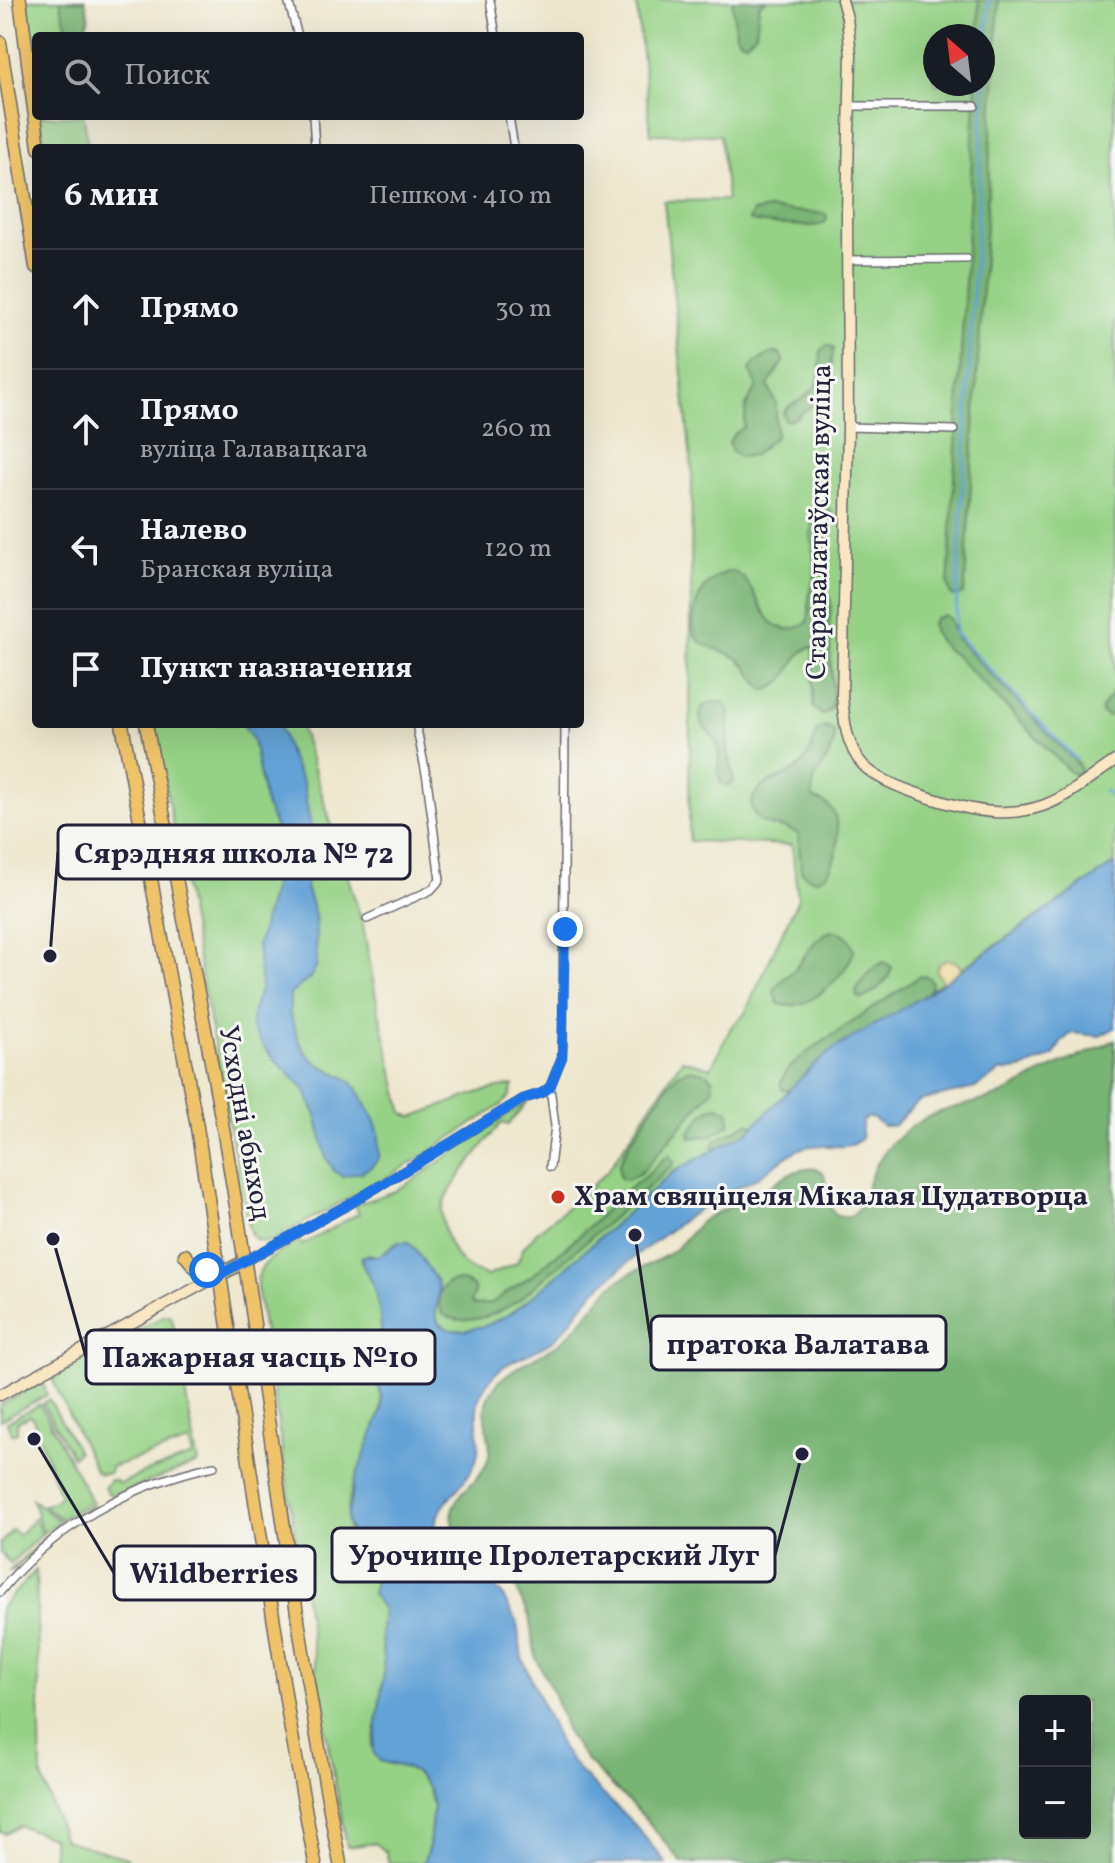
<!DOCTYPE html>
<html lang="ru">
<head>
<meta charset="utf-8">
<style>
  :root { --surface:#171b24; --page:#242831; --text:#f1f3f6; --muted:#9ea1a6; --line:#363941 }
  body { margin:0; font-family:Vollkorn,serif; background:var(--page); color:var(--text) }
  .controls { position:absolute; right:24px; bottom:24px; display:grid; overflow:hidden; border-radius:8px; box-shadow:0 8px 32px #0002 }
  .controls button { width:72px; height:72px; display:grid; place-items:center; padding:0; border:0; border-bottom:2px solid var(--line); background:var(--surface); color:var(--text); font:40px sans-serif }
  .compass { position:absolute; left:923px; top:24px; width:72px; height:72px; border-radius:50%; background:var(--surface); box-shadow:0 8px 32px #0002; rotate:332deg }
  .stop { position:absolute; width:24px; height:24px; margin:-18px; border:6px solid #1a73e8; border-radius:50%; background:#fff }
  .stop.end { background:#1a73e8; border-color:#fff; box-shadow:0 2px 8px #0008 }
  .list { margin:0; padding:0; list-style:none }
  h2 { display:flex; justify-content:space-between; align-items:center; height:104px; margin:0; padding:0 32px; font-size:34px }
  h2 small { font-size:26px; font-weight:400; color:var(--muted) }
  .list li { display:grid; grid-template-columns:52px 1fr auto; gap:24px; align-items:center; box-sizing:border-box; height:120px; padding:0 32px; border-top:2px solid var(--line) }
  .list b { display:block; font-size:30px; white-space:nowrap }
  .list p { margin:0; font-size:26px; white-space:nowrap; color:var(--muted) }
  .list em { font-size:26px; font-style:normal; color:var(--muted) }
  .icon { flex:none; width:44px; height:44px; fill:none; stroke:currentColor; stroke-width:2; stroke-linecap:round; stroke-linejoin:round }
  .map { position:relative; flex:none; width:1115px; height:1863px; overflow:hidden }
  .search { position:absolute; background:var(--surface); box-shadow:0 8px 32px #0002; left:32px; top:32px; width:552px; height:88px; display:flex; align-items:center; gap:20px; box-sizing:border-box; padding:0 28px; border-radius:8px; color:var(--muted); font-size:30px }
  .panel { position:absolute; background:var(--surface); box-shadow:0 8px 32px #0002; left:32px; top:144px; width:552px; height:584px; border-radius:8px }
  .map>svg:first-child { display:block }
  .green { fill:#96d286; stroke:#5c7a60; stroke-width:2; fill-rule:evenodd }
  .forest { fill:#78b473; stroke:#4d6b57; stroke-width:2; fill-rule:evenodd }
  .sand { fill:#eeda9e; stroke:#887e6c; stroke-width:2 }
  .water { fill:#64a2d6; stroke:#436288; stroke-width:2 }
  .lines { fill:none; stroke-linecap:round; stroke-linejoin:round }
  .stream { stroke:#64a2d6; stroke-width:3 }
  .street-casing { stroke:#69676e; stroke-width:10 }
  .secondary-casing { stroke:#69676e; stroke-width:13 }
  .primary-casing { stroke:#69676e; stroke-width:15 }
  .street { stroke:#fff; stroke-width:7 }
  .secondary { stroke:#f9e7c3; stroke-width:10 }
  .primary { stroke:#efc469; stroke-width:12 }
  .route { stroke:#1a73e8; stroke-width:10 }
  .poi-dot { fill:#c8321e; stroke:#f6f6f2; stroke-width:3 }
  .labels { text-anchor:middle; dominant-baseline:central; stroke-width:6; stroke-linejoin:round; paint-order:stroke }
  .street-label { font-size:28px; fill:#22223b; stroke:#f6f6f2 }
  .poi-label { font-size:28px; font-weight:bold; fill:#22223b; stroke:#f6f6f2; text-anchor:start }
  .leader { fill:none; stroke:#22223b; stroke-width:3 }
  .callout-dot { fill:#22223b; stroke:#f6f6f2; stroke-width:3 }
  .callout { fill:#f6f6f2; stroke:#22223b; stroke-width:3 }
  .callout-label { font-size:30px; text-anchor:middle; font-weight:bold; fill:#22223b }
</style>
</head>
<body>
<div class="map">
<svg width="1115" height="1863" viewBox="0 0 1115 1863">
  <rect width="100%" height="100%" fill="#f6f6f2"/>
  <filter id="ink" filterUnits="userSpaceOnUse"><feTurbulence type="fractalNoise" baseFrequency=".0125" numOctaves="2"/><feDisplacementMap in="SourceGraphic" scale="16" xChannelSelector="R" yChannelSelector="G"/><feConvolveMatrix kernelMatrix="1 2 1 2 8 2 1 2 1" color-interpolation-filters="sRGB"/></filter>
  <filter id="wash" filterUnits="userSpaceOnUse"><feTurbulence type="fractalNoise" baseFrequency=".006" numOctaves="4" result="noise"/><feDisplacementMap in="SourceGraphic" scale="32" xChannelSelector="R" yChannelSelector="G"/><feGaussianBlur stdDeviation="1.8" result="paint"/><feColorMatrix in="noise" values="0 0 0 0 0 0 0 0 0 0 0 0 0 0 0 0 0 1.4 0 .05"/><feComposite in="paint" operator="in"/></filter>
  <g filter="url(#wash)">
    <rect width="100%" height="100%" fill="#eee7ce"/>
    <g class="green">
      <polygon points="27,0 69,0 73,36 36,36 36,84"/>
      <path d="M636,0H1115V863L798,1081L748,1132L673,1172L537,1293L510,1314L488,1325L467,1330H450L439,1324L435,1313L438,1293L435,1280L415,1248L398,1242L379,1256L366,1255L361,1260C364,1267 369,1274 372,1282C386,1316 383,1354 379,1389C391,1412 356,1469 350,1496C348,1508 345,1522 350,1534C362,1561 384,1555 372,1593L383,1609L381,1634L384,1672L381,1705L372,1746L386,1763L407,1768L417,1774L429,1789L433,1806L429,1846L423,1863H389L386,1852L374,1843L347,1847L325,1728L257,1287C256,1261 280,1253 299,1241L302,1245L359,1213L355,1205L395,1191L412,1181L529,1100L508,1125L501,1123C486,1143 446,1188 442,1210C441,1220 445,1232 448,1241C458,1263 465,1268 487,1276L517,1263L524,1247L538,1231L581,1196L608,1170L682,1060L711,1068L731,1027L744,1015L798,899L792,845L689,841L692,471L664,201L727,200L720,135L651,134ZM935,36H983V84H935Z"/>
      <polygon points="40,116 84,116 88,148 45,148"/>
      <path d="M154,724H300L363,925L378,1008L403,1113L412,1117L480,1092L513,1085L510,1096L500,1106L412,1163L271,1241C257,1244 251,1238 248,1225Z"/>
      <polygon points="163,1316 169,1315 172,1318 198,1463 117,1494 109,1494 104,1488 110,1480 115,1480 120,1484 143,1473 193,1456 189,1442 111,1467 109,1473 100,1474 95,1470 52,1379"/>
      <polygon points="38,1384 44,1386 47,1395 0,1420 0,1405"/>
      <polygon points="49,1399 78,1452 72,1457 43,1404"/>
      <polygon points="40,1404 91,1501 61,1519 43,1505 52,1503 60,1496 33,1418 30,1416 17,1422 17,1432 12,1434 7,1422"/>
      <polygon points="32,1499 59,1521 43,1533"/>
      <polygon points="93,1504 92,1508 52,1535 14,1570 8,1572 57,1527"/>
      <polygon points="35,1518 41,1535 10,1563 0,1553 0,1544 12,1530 19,1535"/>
      <polygon points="36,1570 41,1774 64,1840 127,1858 129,1863 54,1863 52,1837 20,1826 5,1833 0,1832 0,1608"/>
    </g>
    <g class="forest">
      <polygon points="60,0 85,0 89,18 83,33 74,33 66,25"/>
      <polygon points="732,0 767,0 759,5 756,33 746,42 738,39 736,34"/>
      <polygon points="979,0 999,0 965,586 963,594 954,597 951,595 948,586 976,84 983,84 983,36 978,36"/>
      <path d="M768,209L820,213L826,214L827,219C826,221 825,223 823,224C816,228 756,224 749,220L753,212Z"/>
      <path d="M827,345L834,348C826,387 837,387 802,413C795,418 794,421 785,420L783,414C788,404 795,404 803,398C822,387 820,370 821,351Z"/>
      <polygon points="772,353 779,353 784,361 768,385 776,404 776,436 754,455 740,457 732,452 729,443 733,435 744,427 746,406 757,386 750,369 756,362"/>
      <path d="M827,507L833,513L824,551L828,566L825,587L831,602L829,630L833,697L831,709L822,715L813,707V649L811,647C789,655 792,686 765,690C754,683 751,670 741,661C730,652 713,650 701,642C684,630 697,596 708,584C714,578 722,574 730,571C762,575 759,651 807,623C811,614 808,608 809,598C810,589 815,581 815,572C816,552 799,516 827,507Z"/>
      <path d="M945,615L950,619L956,638L1078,764L1081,770L1078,774L1071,773L955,655C943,648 934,638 932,624L935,618Z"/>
      <polygon points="1115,689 1115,716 1107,716 1102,713 1101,708"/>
      <path d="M712,702H722L730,711L728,750L734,778L733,783L727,786L721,783C715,770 722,755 716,742C709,728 695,725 702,707Z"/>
      <path d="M825,727L833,730C840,758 807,771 813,798C817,800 821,801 825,803C852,819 833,906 801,871L798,834C781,821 758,834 751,805C756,778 783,782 800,766C811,756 812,745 817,731Z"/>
      <path d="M831,931C845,931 851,938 854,951C846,976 807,1014 779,1004L774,993C778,980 786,978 795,969C807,955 813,937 831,931Z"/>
      <path d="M884,962L892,967C890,980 874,993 862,999L857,997L856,991C861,980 872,967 884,962Z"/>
      <path d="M920,976L928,977L932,982L931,989L925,995C875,1026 830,1046 790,1090H783L780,1084L787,1070L805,1054Z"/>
      <path d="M1115,1040V1863H682L646,1819L587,1761L568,1735L553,1692L536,1659L529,1616L519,1596L517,1587L524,1567L520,1552L501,1537L492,1533L464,1532L453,1524C445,1497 476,1487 486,1465C499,1439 472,1418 493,1389C510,1365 539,1358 562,1341C582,1326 593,1303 611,1287C629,1270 654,1265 674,1250C685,1242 692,1229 703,1220C719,1209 737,1206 753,1198C769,1189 782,1174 800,1170C849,1158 808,1218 849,1217C865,1207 864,1191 871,1176C880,1154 895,1138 914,1125C938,1108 966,1106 994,1097C1015,1090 1033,1076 1054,1067C1074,1058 1095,1051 1115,1040ZM1025,1701H1085V1833H1025Z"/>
      <polygon points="691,1069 704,1072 712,1078 713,1089 641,1173 627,1180 620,1178 619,1164 629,1144 669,1084 679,1073"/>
      <path d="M718,1106L730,1112V1124L713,1135L691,1138L690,1132C697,1122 705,1108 718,1106Z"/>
      <path d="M748,1123L753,1125C746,1137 726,1148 713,1149L715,1141Z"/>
      <path d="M670,1156L674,1163L670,1168L519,1300C497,1314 468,1329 442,1314C431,1290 449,1272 473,1286L475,1292L471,1302L474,1305L490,1304L535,1273L590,1226L619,1196L647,1175L664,1158Z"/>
    </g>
    <polygon class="sand" points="948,959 956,962 963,970 943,983 936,970 939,964"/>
    <g class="water">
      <polygon points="243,724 279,724 289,754 303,783 314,845 306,887 315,916 317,965 310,978 290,994 290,1014 299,1042 308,1055 318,1064 348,1079 357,1088 374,1119 379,1134 379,1157 372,1166 362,1172 342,1176 335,1172 326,1157 316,1116 306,1091 267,1051 252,1029 252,1014 261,987 257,946 279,865 281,847 278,833 265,804 253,740"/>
      <path d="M1115,863V1028L1100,1036L1072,1033L1062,1041L1054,1055L1025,1068L1000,1072L975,1088L919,1101L893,1126H883L873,1118L867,1117L862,1122V1138C844,1156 818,1137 794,1152C783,1158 774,1166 764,1173C745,1186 724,1193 705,1205C669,1230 632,1258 599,1287C582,1302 573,1323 556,1338C530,1360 504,1354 483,1390C469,1413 484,1438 476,1461C466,1489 427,1508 436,1539L452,1551L470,1572L501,1593L517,1623L522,1658L562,1749L582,1774L634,1824L666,1863H423L429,1846L433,1806L429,1789L417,1774L407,1768L380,1761L373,1752L384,1672L381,1634L383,1610L372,1593L377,1573L370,1559L352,1538L347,1520L354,1482L382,1409V1395L377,1383L383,1347L379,1308L372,1282L362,1264V1256H379L399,1242H408C413,1245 437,1280 438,1285C442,1300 430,1307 439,1324L450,1330H467L488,1325L510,1314L537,1293L673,1172L748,1132L814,1065L835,1048L925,995Z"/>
    </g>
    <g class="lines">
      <g class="stream">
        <polyline points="989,0 955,633 1076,759"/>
        <polyline points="1104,790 1115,801"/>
      </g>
    </g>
  </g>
  <g filter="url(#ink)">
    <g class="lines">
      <g class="street-casing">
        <g id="street">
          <polyline points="288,0 298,36"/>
          <polyline points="490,0 496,36"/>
          <polyline points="851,106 975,106"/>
          <polyline points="313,116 315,148"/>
          <polyline points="509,116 514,148"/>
          <polyline points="847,260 967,259"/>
          <polyline points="848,427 954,430"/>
          <polyline points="367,919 431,890 440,880 427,779 416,724"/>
          <polyline points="550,1167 555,1126 550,1087 562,1057 563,1034 565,724"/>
          <polyline points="244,1262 353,1202 523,1099 542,1093 550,1087"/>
          <path d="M0,1592C52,1527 133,1483 214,1466"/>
        </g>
      </g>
      <g class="secondary-casing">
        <g id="secondary">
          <path d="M842,0L847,18L851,55L847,212L848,427L842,696C844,720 846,746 863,765C883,787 963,810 994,812C1010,813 1027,811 1042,806C1069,797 1092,776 1115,761"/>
          <polyline points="0,1395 221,1274"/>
        </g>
      </g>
      <g class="primary-casing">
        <g id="primary">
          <polyline points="20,0 39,148"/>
          <polyline points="0,42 36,267"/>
          <polyline points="122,724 196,1121 289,1719 315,1863"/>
          <path d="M146,724C177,886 211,1049 237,1212C271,1429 298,1647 340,1863"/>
          <polyline points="185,1255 195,1267 221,1274 244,1262"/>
        </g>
      </g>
      <use href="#street" class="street"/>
      <use href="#secondary" class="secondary"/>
      <use href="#primary" class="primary"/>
    </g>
  </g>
  <g class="lines" filter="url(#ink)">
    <polyline class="route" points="207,1270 221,1274 353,1202 523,1099 542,1093 550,1087 562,1057 565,929"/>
  </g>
  <circle class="poi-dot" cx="558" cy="1197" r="8"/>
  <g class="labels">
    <g class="street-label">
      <text transform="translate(820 522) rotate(-89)">Старавалатаўская вуліца</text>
      <text transform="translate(244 1123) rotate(80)">Усходні абыход</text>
    </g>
    <g class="poi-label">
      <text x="574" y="1197">Храм свяціцеля Мікалая Цудатворца</text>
    </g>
  </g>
  <path class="leader" d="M50 956L58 852M635 1235L651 1343M53 1239L86 1357M802 1454L775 1555M34 1439L114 1573"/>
  <g class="callout-dot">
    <circle cx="50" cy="956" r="8"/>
    <circle cx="635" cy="1235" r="8"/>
    <circle cx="53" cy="1239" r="8"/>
    <circle cx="802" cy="1454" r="8"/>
    <circle cx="34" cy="1439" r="8"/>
  </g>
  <g class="callout">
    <rect x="58" y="825" width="352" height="54" rx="8"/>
    <rect x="651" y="1316" width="295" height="54" rx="8"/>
    <rect x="86" y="1330" width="349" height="54" rx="8"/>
    <rect x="332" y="1528" width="443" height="54" rx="8"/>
    <rect x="114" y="1546" width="201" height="54" rx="8"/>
  </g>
  <g class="callout-label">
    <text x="234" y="863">Сярэдняя школа № 72</text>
    <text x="798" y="1354">пратока Валатава</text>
    <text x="260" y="1367">Пажарная часць №10</text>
    <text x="554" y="1565">Урочище Пролетарский Луг</text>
    <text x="214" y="1583">Wildberries</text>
  </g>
</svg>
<div class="controls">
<button>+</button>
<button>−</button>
</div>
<svg class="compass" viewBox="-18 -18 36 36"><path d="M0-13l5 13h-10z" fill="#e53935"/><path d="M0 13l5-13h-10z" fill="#9ea1a6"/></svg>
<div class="stop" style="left:207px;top:1270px"></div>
<div class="stop end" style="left:565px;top:929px"></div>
<div class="search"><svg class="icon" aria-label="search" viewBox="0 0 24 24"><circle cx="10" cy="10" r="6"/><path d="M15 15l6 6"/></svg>Поиск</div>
<section class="panel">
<h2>6 мин<small>Пешком · 410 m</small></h2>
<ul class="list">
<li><svg class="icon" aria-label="ahead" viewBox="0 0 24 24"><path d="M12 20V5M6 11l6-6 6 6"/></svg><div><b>Прямо</b></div><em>30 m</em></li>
<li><svg class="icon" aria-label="ahead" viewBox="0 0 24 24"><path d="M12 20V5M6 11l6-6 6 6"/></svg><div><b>Прямо</b><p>вуліца Галавацкага</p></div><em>260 m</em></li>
<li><svg class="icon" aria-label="left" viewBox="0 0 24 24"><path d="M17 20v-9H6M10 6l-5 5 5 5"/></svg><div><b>Налево</b><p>Бранская вуліца</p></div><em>120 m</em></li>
<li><svg class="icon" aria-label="arrive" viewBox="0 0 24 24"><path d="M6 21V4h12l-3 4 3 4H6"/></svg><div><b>Пункт назначения</b></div></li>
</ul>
</section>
</div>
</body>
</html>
